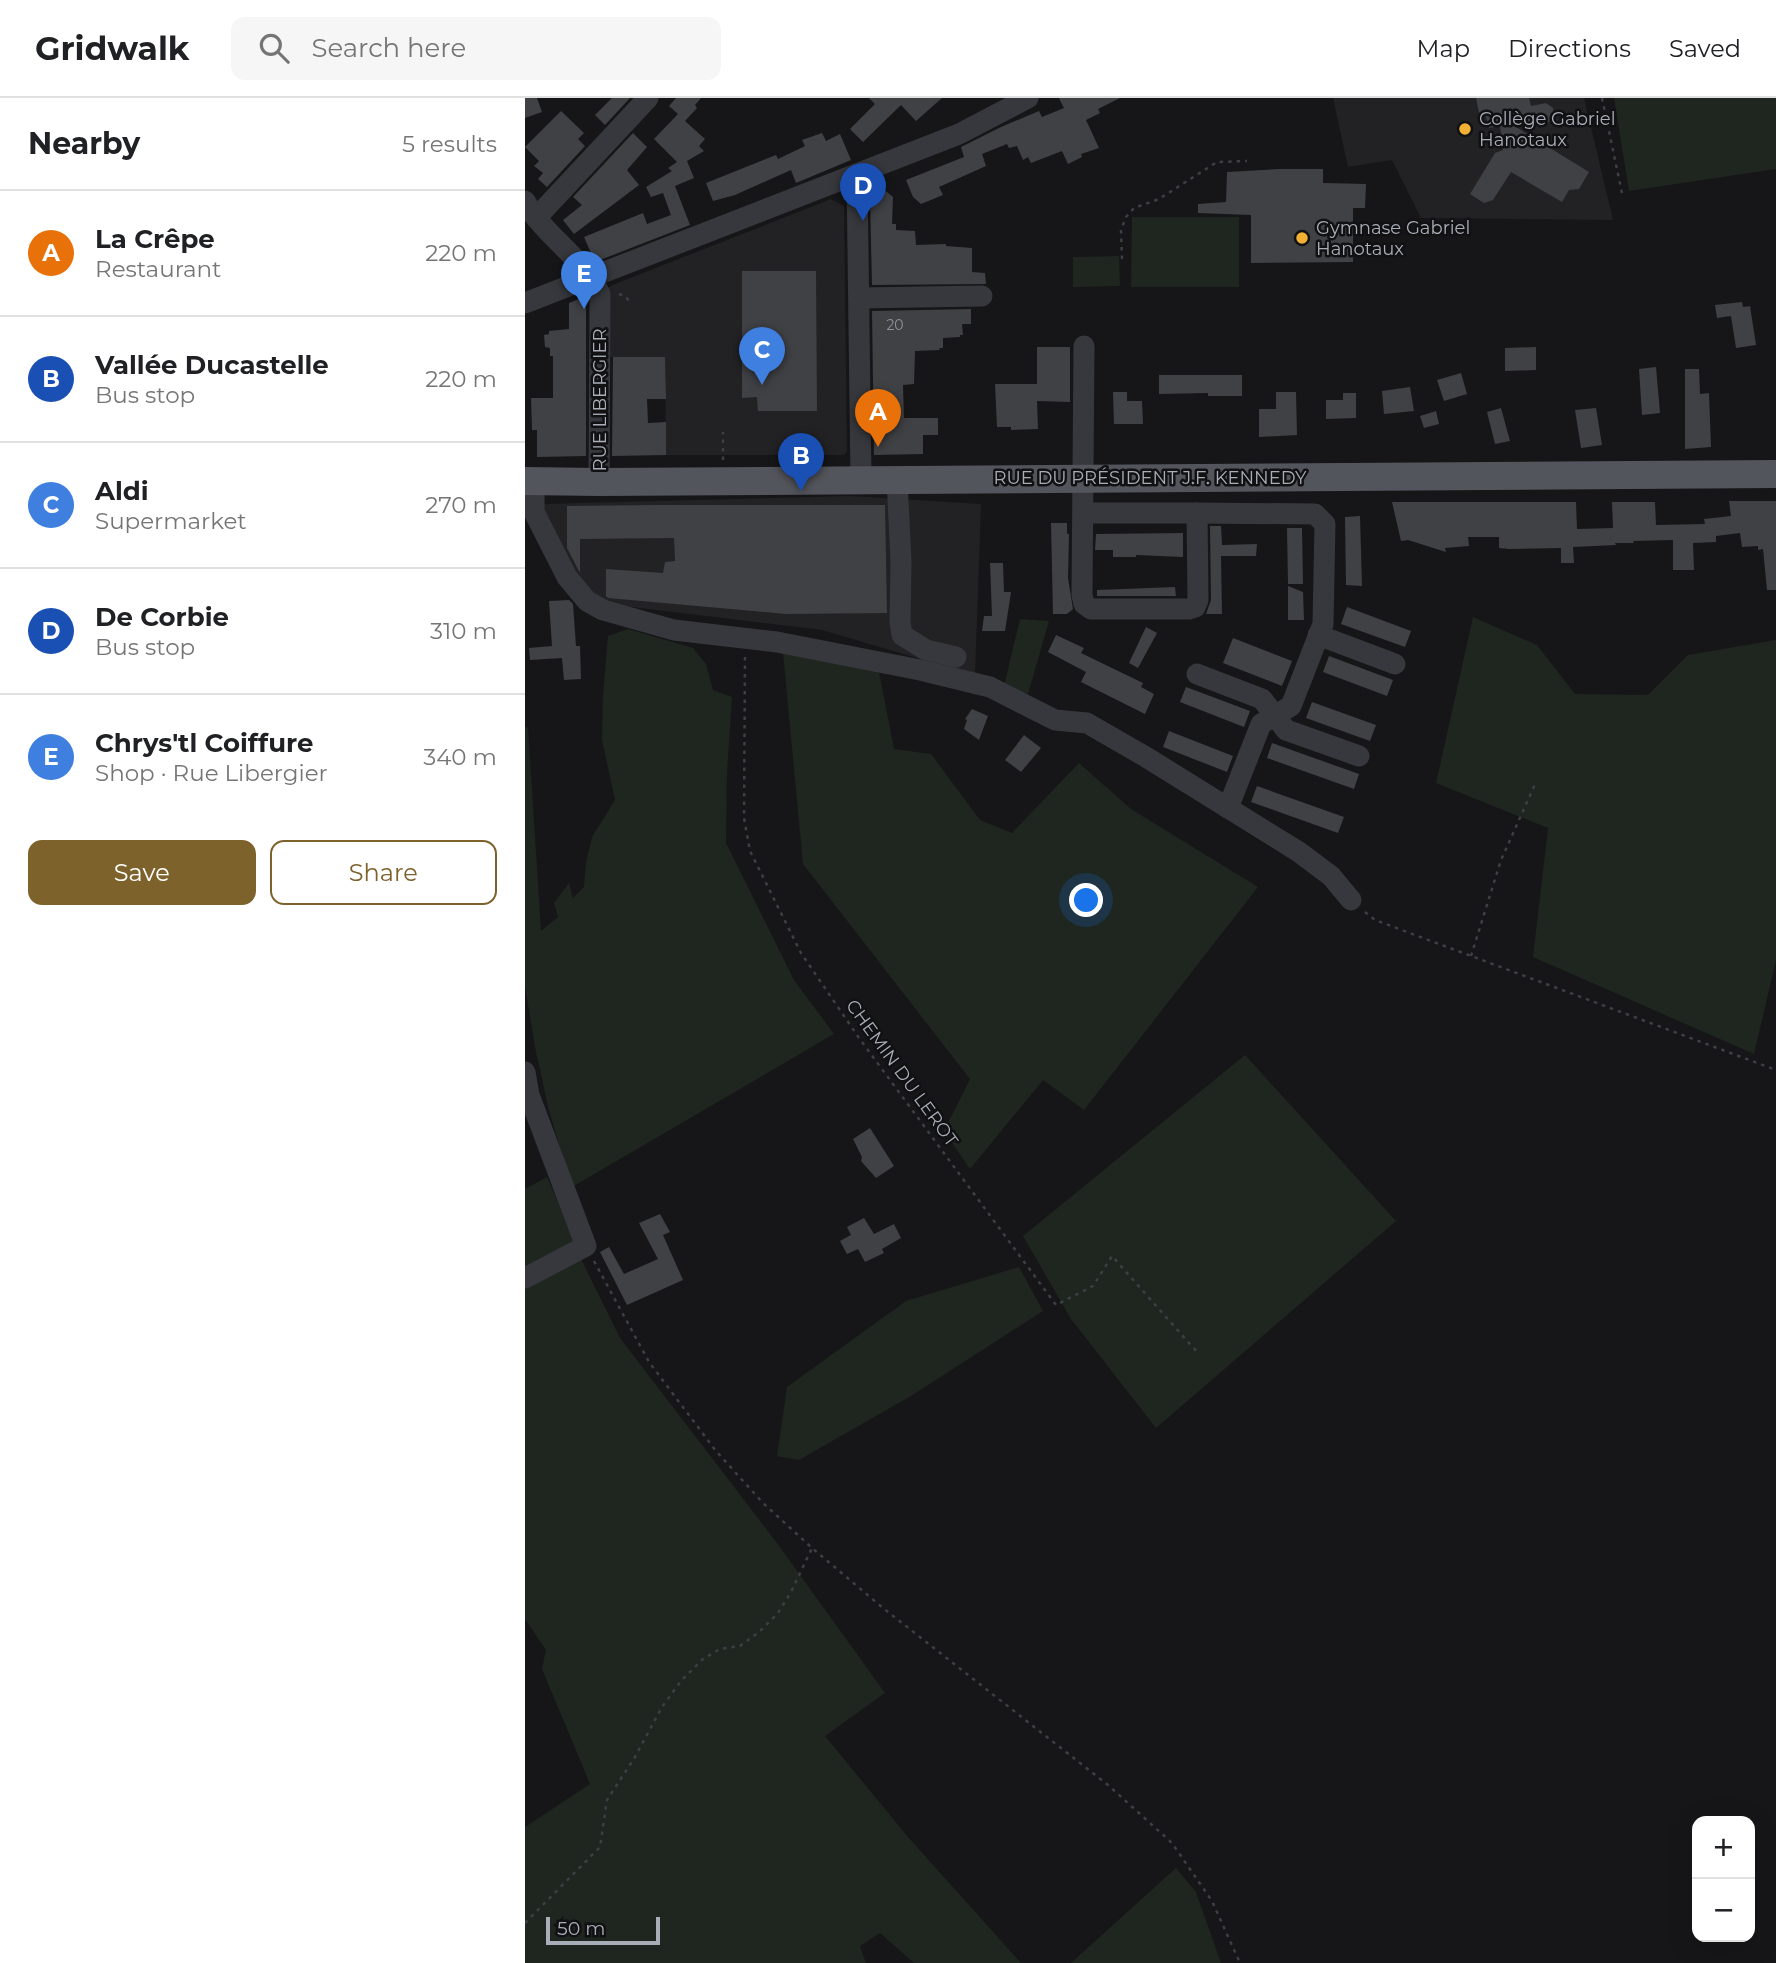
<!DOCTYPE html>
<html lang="en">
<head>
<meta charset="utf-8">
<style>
  :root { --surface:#fff; --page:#f6f6f6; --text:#202124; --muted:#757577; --line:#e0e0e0; --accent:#7e622b }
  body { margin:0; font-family:Montserrat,sans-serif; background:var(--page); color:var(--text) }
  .controls { position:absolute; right:21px; bottom:21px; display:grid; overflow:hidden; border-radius:14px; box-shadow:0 7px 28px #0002 }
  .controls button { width:63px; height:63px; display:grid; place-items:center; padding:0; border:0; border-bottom:2px solid var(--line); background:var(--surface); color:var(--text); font:35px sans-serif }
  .scale { position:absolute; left:21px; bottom:18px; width:114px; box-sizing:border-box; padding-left:7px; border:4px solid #a8adb8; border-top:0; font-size:19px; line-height:24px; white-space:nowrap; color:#a8adb8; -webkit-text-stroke:5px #111113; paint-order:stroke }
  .you { position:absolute; left:562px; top:803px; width:24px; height:24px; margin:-18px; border:5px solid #fff; border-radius:50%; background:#1a73e8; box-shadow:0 0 0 10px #1a73e833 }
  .badge { display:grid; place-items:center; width:46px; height:46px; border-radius:50%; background:var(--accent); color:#fff; font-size:23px; font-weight:700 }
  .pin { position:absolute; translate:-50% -58px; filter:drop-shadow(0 2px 4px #0008) }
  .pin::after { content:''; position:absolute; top:37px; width:24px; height:21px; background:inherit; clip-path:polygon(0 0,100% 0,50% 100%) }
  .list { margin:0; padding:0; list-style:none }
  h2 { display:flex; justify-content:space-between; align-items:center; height:91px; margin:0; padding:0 28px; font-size:30px }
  h2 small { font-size:23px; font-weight:400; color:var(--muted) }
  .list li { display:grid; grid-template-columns:46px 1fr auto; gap:21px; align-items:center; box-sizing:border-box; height:126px; padding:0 28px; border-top:2px solid var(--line) }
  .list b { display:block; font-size:26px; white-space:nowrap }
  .list p { margin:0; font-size:23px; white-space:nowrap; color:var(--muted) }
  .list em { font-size:23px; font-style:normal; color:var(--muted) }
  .actions { display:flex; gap:14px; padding:21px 28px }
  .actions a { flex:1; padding:16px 0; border:2px solid var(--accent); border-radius:14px; text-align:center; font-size:24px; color:var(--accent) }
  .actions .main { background:var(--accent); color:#fff }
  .icon { flex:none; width:38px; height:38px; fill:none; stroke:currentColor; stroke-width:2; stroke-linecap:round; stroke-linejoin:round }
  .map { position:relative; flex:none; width:1251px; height:1865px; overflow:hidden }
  header { display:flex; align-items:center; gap:42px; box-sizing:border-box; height:98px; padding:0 35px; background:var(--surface); border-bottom:2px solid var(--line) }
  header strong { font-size:33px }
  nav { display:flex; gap:38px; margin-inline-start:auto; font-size:24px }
  .search { width:490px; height:63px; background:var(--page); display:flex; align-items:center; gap:18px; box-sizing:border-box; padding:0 24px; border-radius:14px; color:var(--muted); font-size:26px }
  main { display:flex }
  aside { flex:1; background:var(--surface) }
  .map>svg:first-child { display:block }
  .built { fill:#222225 }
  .green { fill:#1e261f }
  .building { fill:#404145 }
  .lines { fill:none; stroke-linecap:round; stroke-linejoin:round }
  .path { stroke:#3d3f44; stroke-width:2.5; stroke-dasharray:3.5 5; stroke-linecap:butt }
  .minor { stroke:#37383d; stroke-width:21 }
  .major { stroke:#53555c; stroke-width:28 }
  .poi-dot { fill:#f2b134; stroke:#111113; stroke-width:2.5 }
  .labels { text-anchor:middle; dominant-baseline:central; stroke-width:5; stroke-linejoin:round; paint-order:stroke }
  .number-label { font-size:14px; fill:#8e929b }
  .poi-label { font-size:18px; fill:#a8adb8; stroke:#111113; text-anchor:start }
  .street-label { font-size:18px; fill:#a8adb8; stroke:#111113 }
</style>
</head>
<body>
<header>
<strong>Gridwalk</strong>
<div class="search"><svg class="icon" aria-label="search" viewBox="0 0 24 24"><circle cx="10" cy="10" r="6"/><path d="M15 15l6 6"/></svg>Search here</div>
<nav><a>Map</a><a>Directions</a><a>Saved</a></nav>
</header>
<main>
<aside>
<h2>Nearby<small>5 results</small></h2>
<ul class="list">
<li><span class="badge" style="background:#e8710a">A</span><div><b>La Crêpe</b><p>Restaurant</p></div><em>220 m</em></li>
<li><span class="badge" style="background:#1a4fb4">B</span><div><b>Vallée Ducastelle</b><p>Bus stop</p></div><em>220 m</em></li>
<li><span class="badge" style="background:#3f7fe0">C</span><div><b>Aldi</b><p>Supermarket</p></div><em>270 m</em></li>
<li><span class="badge" style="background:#1a4fb4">D</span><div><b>De Corbie</b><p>Bus stop</p></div><em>310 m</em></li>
<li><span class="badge" style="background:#3f7fe0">E</span><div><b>Chrys'tl Coiffure</b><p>Shop · Rue Libergier</p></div><em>340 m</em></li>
</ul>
<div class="actions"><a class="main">Save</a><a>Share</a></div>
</aside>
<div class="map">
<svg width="1251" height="1865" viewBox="0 0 1251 1865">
  <rect width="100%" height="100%" fill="#161618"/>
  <g class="built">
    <polygon points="808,0 1059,0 1088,122 896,120 867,62 823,69"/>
    <polygon points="306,101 319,108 322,353 318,357 141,357 140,259 82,259 82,193 85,188"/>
    <polygon points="324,398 456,406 450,577 297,532 74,505 1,413 18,406"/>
  </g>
  <g class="green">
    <polygon points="1089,0 1251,0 1251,71 1104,93"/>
    <polygon points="607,119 714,119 714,189 606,189"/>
    <polygon points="594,158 595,188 548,189 548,159"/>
    <polygon points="948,519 1012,547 1050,596 1123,597 1163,557 1251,542 1251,862 1229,956 1008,859 1023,730 911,685"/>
    <polygon points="495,521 524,523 503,596 479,588"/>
    <polygon points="103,531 168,550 181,566 188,592 207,599 202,675 201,745 269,882 309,936 47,1089 24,1013 10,949 0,888 0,630 3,629 16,833 33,819 29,805 44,785 48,800 59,789 61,765 67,739 90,702 77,642 78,598 83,538"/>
    <polygon points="258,554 354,574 369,651 406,656 455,722 487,735 554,665 606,711 733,789 559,1012 518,982 445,1071 419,1033 445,981 278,766"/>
    <polygon points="720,957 871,1123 631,1330 546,1221 498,1138"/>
    <polygon points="22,1079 51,1145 0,1170 0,1091"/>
    <polygon points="56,1161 95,1240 252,1445 360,1595 300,1638 383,1739 496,1865 389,1865 355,1835 335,1848 341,1865 0,1865 0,1729 65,1686 17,1571 21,1552 0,1521 0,1190"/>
    <polygon points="494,1169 518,1213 386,1298 274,1362 252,1358 262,1289 381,1203"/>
    <polygon points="651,1770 671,1794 696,1865 546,1865"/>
  </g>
  <g class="building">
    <polygon points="0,0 12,0 17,14 0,20"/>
    <polygon points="87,0 105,0 80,27 70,17"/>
    <polygon points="151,0 176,0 170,7 172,10 160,23 180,41 174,48 179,53 162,63 169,80 150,88 165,127 70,164 59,139 118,115 122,126 146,117 138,95 126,99 121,89 147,73 143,70 152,64 129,41 153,16 144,8"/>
    <polygon points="344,0 417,0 391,23 376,7 338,44 325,31 350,6"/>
    <polygon points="534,0 595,0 573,11 575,15 561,22 574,50 556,56 557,59 543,66 537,53 506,65 503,59 498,62 492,48 484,50 482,46 457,56 461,68 414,89 418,97 396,106 388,99 381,82 439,59 436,49 476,29 514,13 517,19 539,10"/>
    <polygon points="951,0 1004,0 1006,8 1021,5 1028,10 1029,17 1024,24 991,29 1064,74 1054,91 1044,92 1037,104 986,74 968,102 959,105 945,96 970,55 978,52 975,28 964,30 960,15 954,15"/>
    <polygon points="36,13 59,35 53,41 60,48 22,89 13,81 18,75 9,68 14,63 0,49"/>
    <polygon points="108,35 122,49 102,72 114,87 49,136 38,122 57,107 48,99"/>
    <polygon points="297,35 301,43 315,36 326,62 271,85 266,72 210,97 188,103 181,85 251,57 253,61 280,48 277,42"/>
    <polygon points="754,71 798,71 798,85 841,86 840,110 828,110 828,164 726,165 726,117 673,115 673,106 701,104 702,74"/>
    <polygon points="356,89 368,99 367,126 371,126 371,132 390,133 391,147 421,146 421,148 447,150 447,174 460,175 461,186 347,187 345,102 355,102"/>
    <polygon points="217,173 291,173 292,313 233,313 232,299 217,300"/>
    <polygon points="61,198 61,358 12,359 12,332 7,332 6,300 28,300 28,258 25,258 25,250 20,249 19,237 24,236 24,233 44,231 44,205"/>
    <polygon points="1217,204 1218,209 1225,208 1231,247 1211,250 1206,218 1192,220 1190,207"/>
    <polygon points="446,211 446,226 437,226 438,237 435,237 435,239 418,240 418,250 414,250 415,252 390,253 389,286 378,287 379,320 413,320 413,337 398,337 398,356 349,357 347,213"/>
    <polygon points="512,249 545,249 545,304 512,303 513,331 486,332 486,329 472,329 470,286 512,286"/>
    <polygon points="1011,249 1011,272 980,273 980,250"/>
    <polygon points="88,259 140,259 141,301 122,301 123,325 141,324 141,357 87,358"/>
    <polygon points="1131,269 1135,315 1117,317 1114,271"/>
    <polygon points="1160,271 1174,271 1175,296 1184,295 1186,349 1160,351"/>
    <polygon points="936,275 942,296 919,303 912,282"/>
    <polygon points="634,277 717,277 717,298 683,298 683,295 634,296"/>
    <polygon points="885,289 889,313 859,316 857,293"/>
    <polygon points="588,294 602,294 602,303 617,303 618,326 589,326"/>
    <polygon points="751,294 771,294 772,337 734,339 734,311 751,311"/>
    <polygon points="818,295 831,295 831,320 801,321 801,302 818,302"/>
    <polygon points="976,310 985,343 970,346 962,314"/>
    <polygon points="1071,310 1077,347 1056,350 1050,312"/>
    <polygon points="911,313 914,326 899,330 895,318"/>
    <polygon points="1204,403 1251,403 1251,492 1242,492 1238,451 1233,452 1233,448 1217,449 1215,435 1191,438 1191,444 1168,445 1169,472 1148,472 1148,442 1108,443 1109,445 1090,445 1091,447 1048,449 1049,465 1036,465 1036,450 984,451 974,450 974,439 943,439 944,448 920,450 921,454 883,442 876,443 867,404 1051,404 1052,431 1088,430 1087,404 1130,404 1131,427 1180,426 1179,421 1206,418"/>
    <polygon points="133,407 360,407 362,515 261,516 83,500 81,498 81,471 138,475 140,464 150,463 149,440 55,441 55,475 42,450 42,408"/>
    <polygon points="835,418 837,488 821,487 820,419"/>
    <polygon points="526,425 542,425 542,436 544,436 543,480 548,511 542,516 528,516"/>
    <polygon points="685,428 696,428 697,447 732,446 731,458 696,458 697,516 681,516 686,502"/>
    <polygon points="762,430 777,430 778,486 763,486"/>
    <polygon points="658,435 658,459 611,457 611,459 588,459 588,452 570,452 571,436"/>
    <polygon points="465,465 478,465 479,494 486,494 480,533 457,533 459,518 467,518"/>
    <polygon points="763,488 778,494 779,522 763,522"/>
    <polygon points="650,489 651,498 572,498 572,492"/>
    <polygon points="44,502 48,506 51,548 55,548 56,581 39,582 37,560 5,562 4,550 27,548 24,503"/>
    <polygon points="822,509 886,533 880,549 816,526"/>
    <polygon points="621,529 632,535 613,570 604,565"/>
    <polygon points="531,537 559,550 556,555 618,585 616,589 629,596 620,616 556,584 561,574 523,554"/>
    <polygon points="708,540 767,563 757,588 698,565"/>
    <polygon points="804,558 868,582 862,598 798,574"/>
    <polygon points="661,589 725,613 719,629 655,604"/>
    <polygon points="787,604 851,627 845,643 781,620"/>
    <polygon points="447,611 463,618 454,642 439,631 442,622 440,621"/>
    <polygon points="644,633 708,658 702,674 638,649"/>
    <polygon points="499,637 516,650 496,674 480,662"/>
    <polygon points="747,645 834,676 829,691 742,660"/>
    <polygon points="732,688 819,719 813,735 726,704"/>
    <polygon points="345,1030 369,1068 351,1080 336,1063 337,1059 328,1041"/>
    <polygon points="135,1116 145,1134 138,1137 158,1182 102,1207 75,1154 84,1149 99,1176 133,1161 114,1125"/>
    <polygon points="339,1120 349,1136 369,1126 376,1140 357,1151 359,1155 340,1164 333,1151 322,1156 315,1143 326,1137 322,1129"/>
  </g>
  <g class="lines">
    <g class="path">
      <polyline points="1077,0 1097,95"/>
      <polyline points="597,161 596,132 601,119 609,110 634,101 692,64 722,63"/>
      <polyline points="94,196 100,198 105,204"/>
      <polyline points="198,362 198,334"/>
      <polyline points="220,559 219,720 225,753 276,855 334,940 531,1207 568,1188 587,1158 672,1254"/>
      <polyline points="840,814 850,822 1251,972"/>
      <polyline points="946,858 976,762 1011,684"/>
      <polyline points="69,1163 124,1264 191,1353 238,1405 287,1450 358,1510 583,1687 647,1745 687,1803 715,1865"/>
      <polyline points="0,1825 75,1749 82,1702 110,1659 137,1609 156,1583 178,1561 195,1551 215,1548 234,1534 253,1515 266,1494 287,1450"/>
    </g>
    <g class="minor">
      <polyline points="332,77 336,381"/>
      <path d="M0,103C19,138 58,159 75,196L74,384"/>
      <polyline points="11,120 123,0"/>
      <polyline points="334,200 457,198"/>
      <polyline points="0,205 434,36 503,0"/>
      <polyline points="559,248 557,497 559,506 566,511 664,511 670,509 673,502 672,415 559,415"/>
      <polyline points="372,381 376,464 375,524 377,537 401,552 431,559"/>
      <polyline points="9,382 9,414 42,479 62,503 78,512 149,532 252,544 395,572 465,589 530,622 562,625 621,659 774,754 806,778 826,802"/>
      <polyline points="672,415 790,416 800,426 798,526 766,608 736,626 703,710"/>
      <polyline points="793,537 870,566"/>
      <polyline points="672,576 737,601 761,632 834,658"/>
      <polyline points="0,974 4,997 61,1148 0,1180"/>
    </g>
    <polyline class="major" points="0,383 74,384 1251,376"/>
  </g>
  <g class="poi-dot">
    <circle cx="940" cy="31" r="7"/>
    <circle cx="777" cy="140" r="7"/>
  </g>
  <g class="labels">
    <g class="number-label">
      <text x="370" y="227">20</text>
    </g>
    <g class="poi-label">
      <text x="954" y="21">Collège Gabriel<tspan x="954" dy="21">Hanotaux</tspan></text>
      <text x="791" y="130">Gymnase Gabriel<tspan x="791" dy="21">Hanotaux</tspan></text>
    </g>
    <g class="street-label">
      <text transform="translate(75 302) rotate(-90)">RUE LIBERGIER</text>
      <text x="625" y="380">RUE DU PRÉSIDENT J.F. KENNEDY</text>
      <text transform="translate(377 975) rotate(54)">CHEMIN DU LEROT</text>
    </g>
  </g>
</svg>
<div class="controls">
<button>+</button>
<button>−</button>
</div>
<div class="scale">50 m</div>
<div class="you"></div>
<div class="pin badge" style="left:353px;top:349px;background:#e8710a">A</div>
<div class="pin badge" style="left:276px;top:393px;background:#1a4fb4">B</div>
<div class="pin badge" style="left:237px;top:287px;background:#3f7fe0">C</div>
<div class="pin badge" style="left:338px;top:123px;background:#1a4fb4">D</div>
<div class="pin badge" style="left:59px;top:211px;background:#3f7fe0">E</div>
</div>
</main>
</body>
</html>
